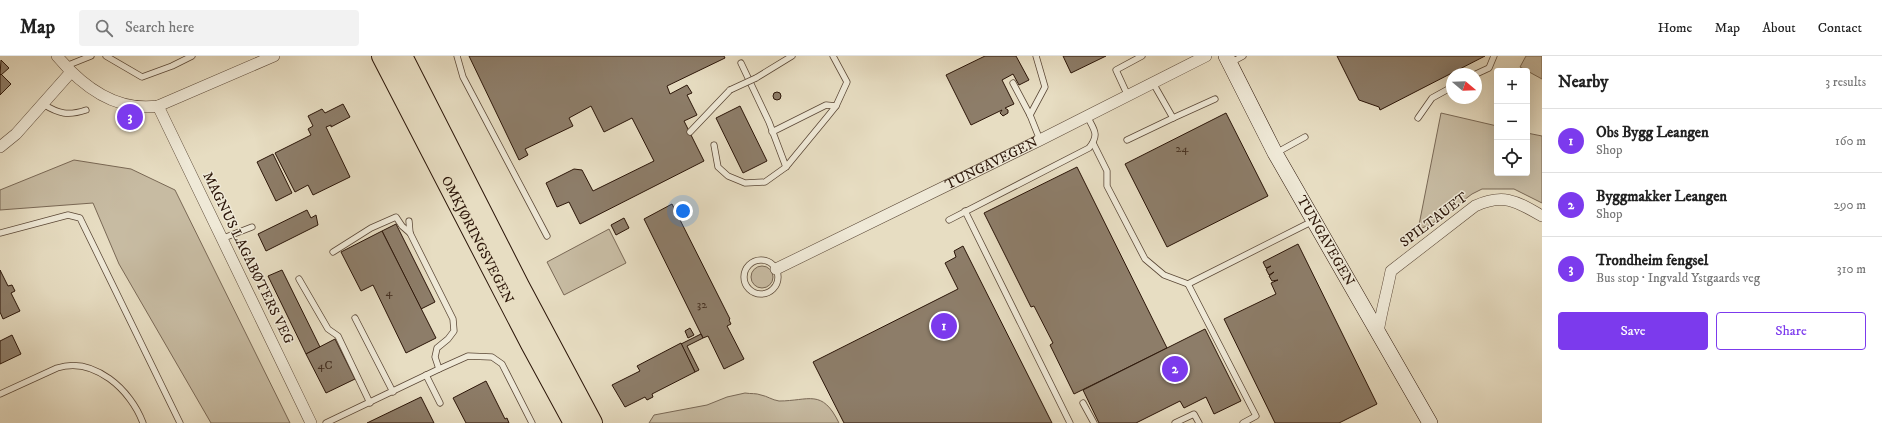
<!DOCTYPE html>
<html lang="en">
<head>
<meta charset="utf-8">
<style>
  :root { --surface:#fff; --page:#f2f2f2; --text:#222; --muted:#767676; --line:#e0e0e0; --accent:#7c3aed }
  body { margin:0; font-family:"IM FELL DW Pica",serif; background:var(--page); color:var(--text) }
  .controls { position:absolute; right:12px; top:12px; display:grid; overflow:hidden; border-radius:4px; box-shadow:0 4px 16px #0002 }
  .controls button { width:36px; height:36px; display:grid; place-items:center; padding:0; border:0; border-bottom:1px solid var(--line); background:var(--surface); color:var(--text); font:20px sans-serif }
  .compass { position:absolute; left:1446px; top:12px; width:36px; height:36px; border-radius:50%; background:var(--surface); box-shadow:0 4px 16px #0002; rotate:109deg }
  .you { position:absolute; left:683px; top:155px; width:14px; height:14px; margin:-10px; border:3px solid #fff; border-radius:50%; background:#1a73e8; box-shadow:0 0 0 6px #1a73e833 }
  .badge { display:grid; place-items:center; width:26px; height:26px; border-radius:50%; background:var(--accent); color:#fff; font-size:13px; font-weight:700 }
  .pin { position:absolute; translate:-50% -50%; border:2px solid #fff; box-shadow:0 1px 4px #0006 }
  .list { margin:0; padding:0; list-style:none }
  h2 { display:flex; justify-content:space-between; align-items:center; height:52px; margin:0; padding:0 16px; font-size:17px }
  h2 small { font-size:13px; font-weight:400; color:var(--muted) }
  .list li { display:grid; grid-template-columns:26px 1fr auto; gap:12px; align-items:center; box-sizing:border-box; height:64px; padding:0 16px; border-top:1px solid var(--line) }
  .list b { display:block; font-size:15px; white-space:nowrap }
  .list p { margin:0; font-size:13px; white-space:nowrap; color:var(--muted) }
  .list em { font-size:13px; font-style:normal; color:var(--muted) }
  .actions { display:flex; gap:8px; padding:12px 16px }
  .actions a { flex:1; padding:9px 0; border:1px solid var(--accent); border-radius:4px; text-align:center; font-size:14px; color:var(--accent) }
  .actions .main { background:var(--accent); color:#fff }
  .icon { flex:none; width:22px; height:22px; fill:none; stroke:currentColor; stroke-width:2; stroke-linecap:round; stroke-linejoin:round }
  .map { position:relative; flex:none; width:1542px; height:367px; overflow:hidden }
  header { display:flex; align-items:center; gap:24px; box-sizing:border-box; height:56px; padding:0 20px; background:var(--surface); border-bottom:1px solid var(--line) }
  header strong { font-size:19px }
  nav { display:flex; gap:22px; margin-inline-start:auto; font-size:14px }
  .search { width:280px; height:36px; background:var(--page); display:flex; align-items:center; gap:10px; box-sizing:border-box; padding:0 14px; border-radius:4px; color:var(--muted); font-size:15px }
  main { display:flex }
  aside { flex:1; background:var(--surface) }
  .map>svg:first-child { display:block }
  .green { fill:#c7bba2; stroke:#796855 }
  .building { fill:#8d7d69; stroke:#2b1508 }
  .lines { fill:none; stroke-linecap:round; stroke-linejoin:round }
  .lane-casing { stroke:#5a4736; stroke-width:7 }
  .street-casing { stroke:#5a4736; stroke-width:12 }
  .secondary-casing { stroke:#2b1508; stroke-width:16 }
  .highway-casing { stroke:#2b1508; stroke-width:22 }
  .lane { stroke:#efe9d7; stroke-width:5.5 }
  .street { stroke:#efe9d7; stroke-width:11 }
  .secondary { stroke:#efe9d7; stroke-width:15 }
  .highway { stroke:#e7ddc2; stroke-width:20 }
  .lane-bridge-casing { stroke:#5a4736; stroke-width:7; stroke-linecap:butt }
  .lane-bridge { stroke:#efe9d7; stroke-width:5.5 }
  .labels { text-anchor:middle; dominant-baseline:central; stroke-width:3; stroke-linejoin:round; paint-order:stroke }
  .number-label { font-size:12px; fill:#442f20 }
  .street-label { font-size:14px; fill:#2b1508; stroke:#efe9d7 }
</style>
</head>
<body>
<header>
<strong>Map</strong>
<div class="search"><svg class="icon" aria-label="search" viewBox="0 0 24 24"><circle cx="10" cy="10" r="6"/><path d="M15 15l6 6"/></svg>Search here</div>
<nav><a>Home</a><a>Map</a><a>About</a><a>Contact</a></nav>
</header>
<main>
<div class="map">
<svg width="1542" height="367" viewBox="0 0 1542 367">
  <rect width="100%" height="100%" fill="#e7ddc2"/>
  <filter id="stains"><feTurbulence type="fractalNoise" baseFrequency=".005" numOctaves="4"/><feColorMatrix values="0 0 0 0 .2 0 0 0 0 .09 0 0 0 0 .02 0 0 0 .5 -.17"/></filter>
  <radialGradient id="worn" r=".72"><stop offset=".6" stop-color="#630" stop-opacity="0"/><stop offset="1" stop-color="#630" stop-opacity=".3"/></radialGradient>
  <g class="green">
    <polygon points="1526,0 1542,0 1542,23 1520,11"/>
    <polygon points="1441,57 1497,70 1497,117 1527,117 1527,77 1542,80 1542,147 1514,133 1482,133 1472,138 1433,167 1418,174"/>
    <polygon points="74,104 131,113 175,134 290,367 211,367 119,208 93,147 0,154 0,134"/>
    <polygon points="609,173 626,207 564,239 547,206"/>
    <circle cx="762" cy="221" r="11"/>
    <path d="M745,337C751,338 756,337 761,339C767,340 772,344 779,345C809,345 822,332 839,367H649L654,359L707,349L727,341Z"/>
  </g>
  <g class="building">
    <polygon points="469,0 724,0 725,2 667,30 670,38 687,29 692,37 687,39 697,59 684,65 704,105 580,168 569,146 557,151 546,127 574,113 582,114 593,135 654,105 632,62 604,76 591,50 569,62 573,70 525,93 528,99 519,104"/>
    <polygon points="985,0 1016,0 1029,24 1019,29 1013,18 1002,24 1014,48 1005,52 1008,54 1008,57 1003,60 1000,57 1002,54 971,69 946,19"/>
    <polygon points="1063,0 1106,0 1071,17"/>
    <polygon points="1337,0 1485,0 1380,54 1379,51 1359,44"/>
    <polygon points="1,4 9,12 1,19 0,19"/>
    <polygon points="1,18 11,28 0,39 0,19"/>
    <circle cx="777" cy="40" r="4"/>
    <polygon points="343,48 350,61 331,71 331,69 326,71 350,121 313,139 308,129 295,136 275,97 311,79 308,73 313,70 308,60 322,53 325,57"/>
    <polygon points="740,50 767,105 743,117 716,62"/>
    <polygon points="1226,57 1268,140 1167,191 1125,108"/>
    <polygon points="273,98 292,137 276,145 257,106"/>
    <polygon points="1077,111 1167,292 1074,338 1050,289 1053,287 1034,250 1031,251 984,157"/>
    <polygon points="672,148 730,263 729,264 731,268 727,270 744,303 724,313 708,280 703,282 644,163"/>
    <polygon points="307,154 311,162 316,159 318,169 266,195 258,178"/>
    <polygon points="624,162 629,172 616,179 611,169"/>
    <polygon points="396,168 435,246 421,253 382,175"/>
    <polygon points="382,175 436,282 406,297 373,229 361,235 341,196"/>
    <polygon points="1298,188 1377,348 1339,367 1275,367 1224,263 1276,238 1271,227 1278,224 1272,225 1269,220 1274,216 1269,219 1266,213 1271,210 1266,212 1263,206"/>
    <polygon points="963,190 1052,367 844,367 813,306 958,233 945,207 956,201 954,195"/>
    <polygon points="0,214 8,230 12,229 15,235 11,237 20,255 3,263 0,256"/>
    <polygon points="282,214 320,291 306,298 268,220"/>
    <polygon points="690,272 694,279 688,282 685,275"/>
    <polygon points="1205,273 1241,345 1214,358 1206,341 1184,352 1180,345 1136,367 1099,367 1083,334"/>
    <polygon points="701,278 703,282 687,290 699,314 695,316 681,288"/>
    <polygon points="12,279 21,298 0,308 0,285"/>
    <polygon points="335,283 355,323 326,337 306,298"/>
    <polygon points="681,287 695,316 652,338 653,341 647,344 645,341 625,351 612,329 640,315 637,310"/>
    <polygon points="486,325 505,363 507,362 509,367 466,367 453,342"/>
    <polygon points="421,341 434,367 367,367"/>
  </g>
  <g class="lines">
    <g class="lane-casing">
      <g id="lane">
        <polyline points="106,0 142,21 172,10 192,0"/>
        <polyline points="457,0 463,21 547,180"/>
        <polyline points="741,7 769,66 786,111"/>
        <polyline points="1230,7 1243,0"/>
        <polyline points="66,10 91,0"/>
        <polyline points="1476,18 1489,12 1494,0"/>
        <polyline points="756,22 792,0"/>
        <polyline points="1013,27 1030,59 1040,84"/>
        <polyline points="1153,27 1173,62 1215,43"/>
        <polyline points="1128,40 1116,14 1142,0"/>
        <path d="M43,48C59,58 68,60 86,54"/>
        <polyline points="1030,59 1045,31 1036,0"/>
        <polyline points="1418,62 1432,42 1452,31"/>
        <polyline points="690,76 730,34"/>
        <polyline points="772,76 826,49 836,50"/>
        <polyline points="1127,84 1173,62"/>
        <polyline points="1093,87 1107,115 1107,130 1145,203 1164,219 1188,228 1313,165"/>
        <polyline points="714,89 718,111 728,120 745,127 765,126 786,111 828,60 836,50 847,26 833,0"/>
        <polyline points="1276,97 1305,81"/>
        <polyline points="965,155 1070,367"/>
        <path d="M949,164L1089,92C1100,78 1094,74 1087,60"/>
        <polyline points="409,165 410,177 453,263 454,275 448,283 437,292 435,301 439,313"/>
        <polyline points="0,177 68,159 80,162 180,367"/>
        <polyline points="221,183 252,171"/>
        <polyline points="333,196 371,172 396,161 402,170 410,177"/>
        <circle cx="761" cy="221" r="17"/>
        <polyline points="299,223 328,273 338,280 370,347"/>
        <polyline points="1188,228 1256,360 1243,367"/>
        <polyline points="355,262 393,336"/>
        <polyline points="426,319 440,347"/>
        <path d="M0,338L57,312C94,300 131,334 143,367"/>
        <polyline points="1083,347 1094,367"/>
        <polyline points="326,367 439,313 468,300 492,301 502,308 532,367"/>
        <polyline points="1175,367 1194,358 1199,367"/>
      </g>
    </g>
    <g class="street-casing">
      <g id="street">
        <path d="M57,0C82,30 116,56 158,50L274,0"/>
        <polyline points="158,50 311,367"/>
        <polyline points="0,91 16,78 71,16"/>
        <path id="s1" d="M776,213L1040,84L1206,0"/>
        <path d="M1378,277C1381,256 1387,236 1391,215L1475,150C1504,137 1516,145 1542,160"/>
      </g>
    </g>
    <g class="secondary-casing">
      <g id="secondary">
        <path id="s2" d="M1226,0L1275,97L1430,367"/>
      </g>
    </g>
    <g class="highway-casing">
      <g id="highway">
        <path id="s3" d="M382,0L531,288L574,367"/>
        <polyline points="402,0 519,230 592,367"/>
      </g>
    </g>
    <use href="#lane" class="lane"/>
    <use href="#street" class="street"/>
    <use href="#secondary" class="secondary"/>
    <use href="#highway" class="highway"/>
    <g class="lane-bridge-casing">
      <polyline id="lane-bridge" points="730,34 756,22"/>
    </g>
    <use href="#lane-bridge" class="lane-bridge"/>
  </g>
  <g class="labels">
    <g class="number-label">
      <text x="1182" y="92">24</text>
      <text x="389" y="236">4</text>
      <text x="702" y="248">32</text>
      <text x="325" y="309">4C</text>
    </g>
    <g class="street-label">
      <text stroke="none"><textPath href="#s1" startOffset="240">TUNGAVEGEN</textPath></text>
      <text transform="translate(1434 164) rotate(-37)">SPILTAUET</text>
      <text stroke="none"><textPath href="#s3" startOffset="207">OMKJØRINGSVEGEN</textPath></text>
      <text stroke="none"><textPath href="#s2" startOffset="210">TUNGAVEGEN</textPath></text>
      <text transform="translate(248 202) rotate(64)">MAGNUS LAGABØTERS VEG</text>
    </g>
  </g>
  <rect width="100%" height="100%" filter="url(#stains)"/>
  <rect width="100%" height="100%" fill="url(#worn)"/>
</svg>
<div class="controls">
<button>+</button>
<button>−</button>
<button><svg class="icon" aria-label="locate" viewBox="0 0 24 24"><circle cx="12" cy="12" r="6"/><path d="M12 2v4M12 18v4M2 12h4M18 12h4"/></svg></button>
</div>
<svg class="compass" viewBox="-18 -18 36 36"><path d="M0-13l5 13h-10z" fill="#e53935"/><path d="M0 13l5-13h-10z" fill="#767676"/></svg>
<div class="you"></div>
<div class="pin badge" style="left:944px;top:270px">1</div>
<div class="pin badge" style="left:1175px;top:313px">2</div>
<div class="pin badge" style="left:130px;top:61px">3</div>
</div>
<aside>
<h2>Nearby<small>3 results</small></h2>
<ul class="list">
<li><span class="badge">1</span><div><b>Obs Bygg Leangen</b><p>Shop</p></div><em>160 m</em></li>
<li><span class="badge">2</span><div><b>Byggmakker Leangen</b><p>Shop</p></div><em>290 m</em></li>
<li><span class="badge">3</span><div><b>Trondheim fengsel</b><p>Bus stop · Ingvald Ystgaards veg</p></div><em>310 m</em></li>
</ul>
<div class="actions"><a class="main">Save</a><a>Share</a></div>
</aside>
</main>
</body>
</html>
